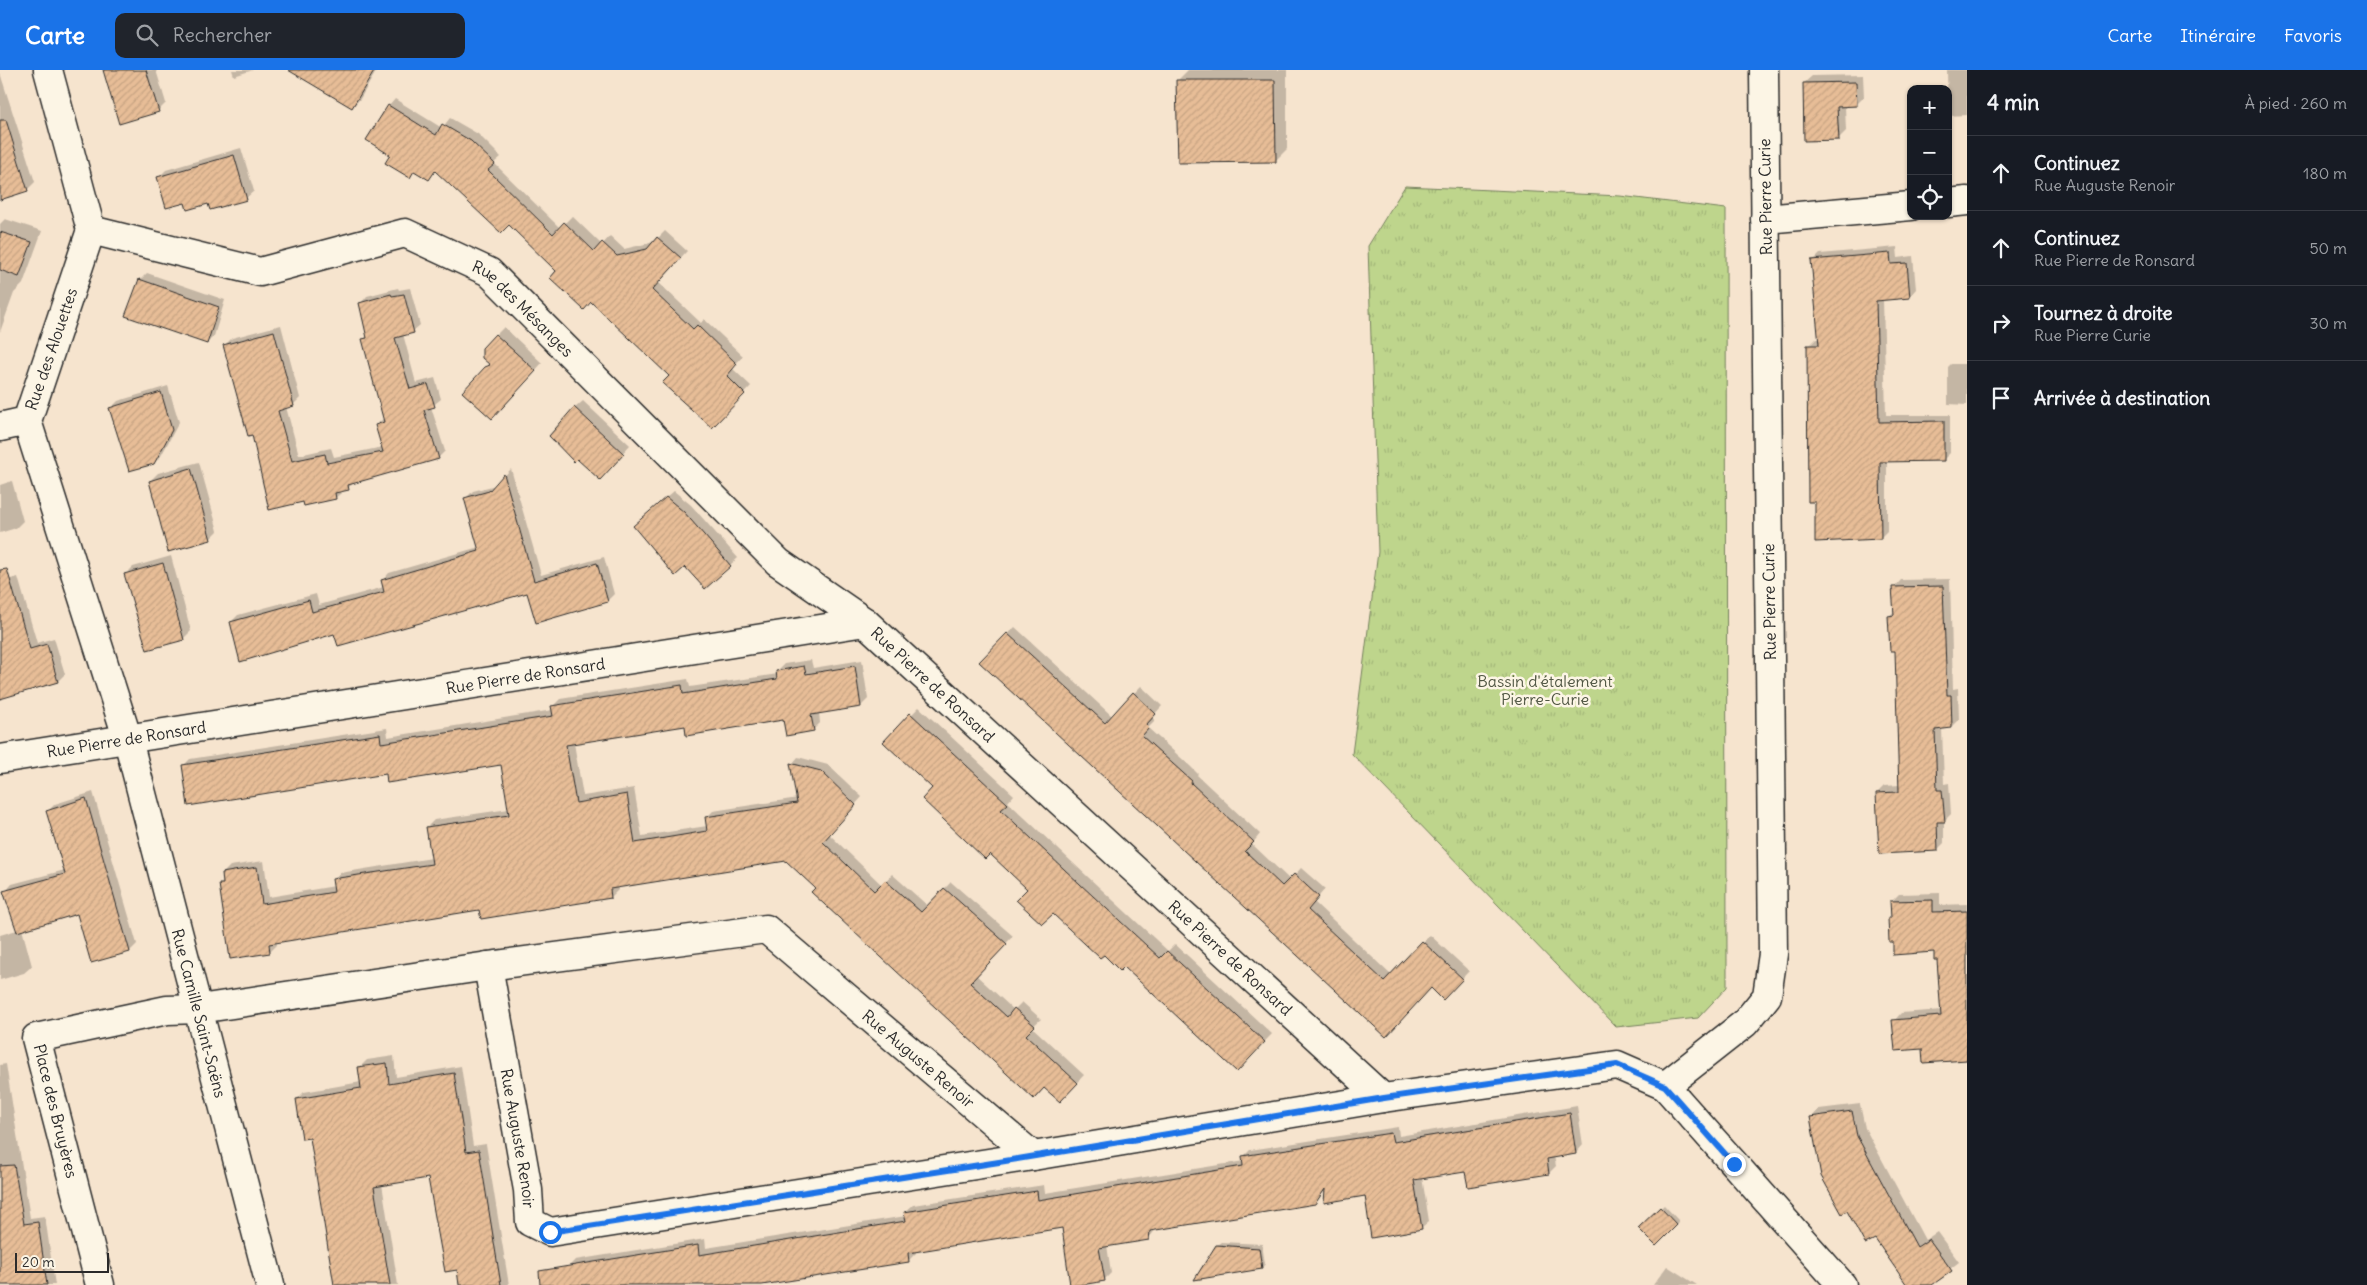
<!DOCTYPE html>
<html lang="fr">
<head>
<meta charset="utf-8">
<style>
  :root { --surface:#171b24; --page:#20242c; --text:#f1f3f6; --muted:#9ea1a6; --line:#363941; --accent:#1a73e8 }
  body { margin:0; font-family:Delius,sans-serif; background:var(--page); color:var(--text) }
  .controls { position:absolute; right:15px; top:15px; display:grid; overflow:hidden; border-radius:10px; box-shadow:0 1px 4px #0004 }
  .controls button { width:45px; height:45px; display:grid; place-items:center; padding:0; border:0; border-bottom:1px solid var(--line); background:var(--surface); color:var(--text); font:25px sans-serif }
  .scale { position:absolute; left:15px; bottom:12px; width:94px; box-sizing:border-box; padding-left:5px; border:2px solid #2b2b2b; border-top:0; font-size:14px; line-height:18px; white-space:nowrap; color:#2b2b2b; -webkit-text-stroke:4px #fcf5e5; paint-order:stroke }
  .stop { position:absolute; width:15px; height:15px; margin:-11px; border:4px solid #1a73e8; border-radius:50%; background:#fff }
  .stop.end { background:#1a73e8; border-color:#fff; box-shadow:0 1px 5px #0008 }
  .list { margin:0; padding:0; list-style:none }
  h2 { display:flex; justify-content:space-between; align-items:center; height:65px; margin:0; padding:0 20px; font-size:21px }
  h2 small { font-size:16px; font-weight:400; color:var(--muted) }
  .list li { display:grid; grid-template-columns:32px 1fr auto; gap:15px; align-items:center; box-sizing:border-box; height:75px; padding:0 20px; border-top:1px solid var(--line) }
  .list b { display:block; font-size:19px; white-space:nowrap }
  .list p { margin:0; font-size:16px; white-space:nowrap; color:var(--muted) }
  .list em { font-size:16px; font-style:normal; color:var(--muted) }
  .icon { flex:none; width:28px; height:28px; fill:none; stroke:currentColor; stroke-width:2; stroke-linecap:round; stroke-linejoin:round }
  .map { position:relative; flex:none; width:1967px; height:1215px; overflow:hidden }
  header { display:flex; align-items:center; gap:30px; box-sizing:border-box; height:70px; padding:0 25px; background:var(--accent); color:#fff }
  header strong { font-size:24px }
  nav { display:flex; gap:28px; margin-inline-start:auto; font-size:18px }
  .search { width:350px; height:45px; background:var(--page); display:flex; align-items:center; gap:12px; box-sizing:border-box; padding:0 18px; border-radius:10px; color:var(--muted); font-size:19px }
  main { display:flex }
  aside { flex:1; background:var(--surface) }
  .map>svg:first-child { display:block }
  .park { fill:url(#park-tufts); stroke:#74805c }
  .shadow { fill:#0003 }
  .building { fill:url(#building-hatch); stroke:#2b2b2b }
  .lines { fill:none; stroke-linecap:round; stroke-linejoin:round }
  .minor-casing { stroke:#2b2b2b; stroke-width:31 }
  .minor { stroke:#fcf5e5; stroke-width:28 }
  .route { stroke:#1a73e8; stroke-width:6 }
  .labels { text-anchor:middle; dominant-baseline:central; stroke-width:5; stroke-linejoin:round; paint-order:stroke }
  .street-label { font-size:16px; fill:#2b2b2b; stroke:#fcf5e5 }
  .park-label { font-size:16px; fill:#505643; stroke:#fcf5e5 }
</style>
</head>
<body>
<header>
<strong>Carte</strong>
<div class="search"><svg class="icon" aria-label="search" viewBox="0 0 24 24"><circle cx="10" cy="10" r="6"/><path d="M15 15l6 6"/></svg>Rechercher</div>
<nav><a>Carte</a><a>Itinéraire</a><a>Favoris</a></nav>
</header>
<main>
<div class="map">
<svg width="1967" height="1215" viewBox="0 0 1967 1215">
  <defs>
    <pattern id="park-tufts" width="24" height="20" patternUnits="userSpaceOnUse" patternTransform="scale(1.25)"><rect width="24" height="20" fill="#bed58c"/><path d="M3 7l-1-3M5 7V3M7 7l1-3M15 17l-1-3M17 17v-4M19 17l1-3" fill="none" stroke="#a3b779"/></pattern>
    <pattern id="building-hatch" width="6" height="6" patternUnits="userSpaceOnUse" patternTransform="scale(1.25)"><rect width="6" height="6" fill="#e7bd97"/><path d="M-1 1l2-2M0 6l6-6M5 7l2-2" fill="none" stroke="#c6a382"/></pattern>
  </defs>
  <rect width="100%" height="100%" fill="#f6e4ce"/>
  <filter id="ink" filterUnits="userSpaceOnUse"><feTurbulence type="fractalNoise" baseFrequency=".02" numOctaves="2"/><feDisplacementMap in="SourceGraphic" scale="10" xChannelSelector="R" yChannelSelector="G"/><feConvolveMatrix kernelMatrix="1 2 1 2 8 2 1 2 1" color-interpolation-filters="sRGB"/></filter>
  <g filter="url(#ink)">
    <polygon class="park" points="1405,116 1620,126 1726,139 1727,917 1698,948 1616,957 1352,684 1378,482 1368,176"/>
    <g class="shadow">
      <polygon points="108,0 156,0 166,33 158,41"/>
      <polygon points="232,0 253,0 234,6"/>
      <polygon points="320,0 377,0 360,29 352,37"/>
      <polygon points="1188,0 1287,0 1287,79 1275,91 1178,10"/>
      <polygon points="1947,0 1967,0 1967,45 1948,46"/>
      <polygon points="0,3 35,112 27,120 0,129"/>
      <polygon points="1863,5 1864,27 1856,35 1845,36 1846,61 1838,69 1804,13 1812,6"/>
      <polygon points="395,29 442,58 450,48 478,64 501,87 494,93 560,158 572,146 602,175 610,166 624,179 654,172 665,161 687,181 658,212 701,253 704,249 743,286 732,298 751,316 712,357 671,306 509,153 436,100 428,109 416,100 409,107 392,85 389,36"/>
      <polygon points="241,78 254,121 246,128 209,132 186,131 159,107 166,100"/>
      <polygon points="5,149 42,161 23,214 14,223 0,262 0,154"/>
      <polygon points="1897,177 1898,188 1913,186 1916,219 1909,227 1883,229 1886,345 1950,345 1950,383 1943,390 1887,391 1887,461 1880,468 1817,431 1809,276 1816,269 1820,269 1813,191 1820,184"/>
      <polygon points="147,203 225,230 214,266 207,273 140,210"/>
      <polygon points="398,218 399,220 410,218 420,255 413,261 403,264 416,313 435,308 441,329 431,337 445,381 438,388 355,412 335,428 253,364 225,275 232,268 281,255 300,328 293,335 286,337 299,385 331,378 334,387 383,377 376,355 384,348 364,269 368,265 361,233 367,226"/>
      <polygon points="504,257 542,293 500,340 486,298 490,293 483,278"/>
      <polygon points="1951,294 1967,294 1967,335 1948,334 1948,297"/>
      <polygon points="168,316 179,352 161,386 154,393 111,338 118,331"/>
      <polygon points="583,331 630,375 607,400 575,338"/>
      <polygon points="199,392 218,461 210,469 150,411 158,403"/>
      <polygon points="511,399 541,505 604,487 614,524 607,531 528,522 335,563 231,552 238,545 316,524 319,535 384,517 382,511 389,503 479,477 466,428 473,421 496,415"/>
      <polygon points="12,411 23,451 16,458 0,463 0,415"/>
      <polygon points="674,421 691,435 738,488 730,495 642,449"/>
      <polygon points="171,486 191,561 183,569 126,504 133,497"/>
      <polygon points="18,507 37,573 54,568 65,604 58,611 1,627 0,512"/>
      <polygon points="1950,509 1953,619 1958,618 1959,650 1952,657 1942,658 1944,714 1949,713 1951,744 1944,751 1944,773 1937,780 1877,723 1884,716 1900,715 1896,580 1889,546 1895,541 1894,518 1901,510"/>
      <polygon points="1015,557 1112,646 1141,616 1162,636 1152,647 1155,651 1148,658 1190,696 1198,704 1197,705 1260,764 1252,774 1290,810 1301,798 1325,819 1314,832 1391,905 1430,865 1469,901 1450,921 1431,917 1393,959 981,592"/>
      <polygon points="811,590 813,598 862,590 868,629 861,636 819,643 820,653 813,660 784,648 686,655 574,673 583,726 634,718 642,766 707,756 706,748 713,741 798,728 792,694 798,687 828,695 862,727 829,764 882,815 892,804 928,836 951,812 1013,866 976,905 1014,940 1022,932 1041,949 1032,957 1084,1005 1060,1030 786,790 617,816 618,820 611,827 480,839 276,871 277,875 270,882 220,815 224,811 223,803 230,796 264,791 269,827 335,816 333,810 340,803 432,788 427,757 434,750 509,739 502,694 387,703 183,696 190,689 387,658 388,667 553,640 553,636 560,629 688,609 690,617 778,604 777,601 784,594"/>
      <polygon points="919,637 1014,725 1008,732 1088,807 1168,881 1175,874 1272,964 1237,1000 1124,895 1104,883 1028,819 934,718 885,672"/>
      <polygon points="93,722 137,874 130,881 78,843 22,859 32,896 24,903 0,910 0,865 17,860 5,822 12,814 65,800 48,741 55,734"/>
      <polygon points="1940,823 1940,835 1967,834 1967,989 1923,978 1894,951 1901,943 1942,940 1938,889 1935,881 1891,832 1899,824"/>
      <polygon points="394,986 396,1007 461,996 473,1076 486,1074 509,1215 461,1215 458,1199 429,1106 382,1114 398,1215 335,1215 311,1066 297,1029 304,1022 361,1012 359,998 367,990"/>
      <polygon points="6,994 30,1148 45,1146 55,1215 0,1215 0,995"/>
      <polygon points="1860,1034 1865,1058 1925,1170 1937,1162 1959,1192 1929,1215 1909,1215 1812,1047 1819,1039"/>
      <polygon points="1577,1036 1583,1075 1576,1083 1554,1086 1556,1096 1549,1103 1466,1100 1422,1107 1429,1151 1421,1158 1367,1125 1326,1119 1315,1133 1156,1159 1149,1168 1107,1175 1111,1203 1104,1210 1063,1156 915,1180 916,1183 909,1190 754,1215 571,1215 568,1197 575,1190 705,1169 706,1178 906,1146 905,1142 913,1135 1044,1115 1045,1123 1244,1091 1243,1087 1250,1080 1398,1057 1399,1066"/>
      <polygon points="1664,1135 1679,1151 1656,1174 1640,1158"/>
      <polygon points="1221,1172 1262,1174 1265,1194 1262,1198 1217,1175"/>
      <polygon points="1667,1196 1697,1215 1653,1215"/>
    </g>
    <g class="building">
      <polygon points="103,0 146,0 159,42 119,54"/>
      <polygon points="288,0 375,0 352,38"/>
      <polygon points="1176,10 1275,10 1276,92 1178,93"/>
      <polygon points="1856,12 1857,36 1837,37 1839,70 1804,71 1803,13"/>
      <polygon points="388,35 436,65 442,54 471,71 495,94 488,100 553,164 564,152 594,181 602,172 617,186 647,179 657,167 681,188 652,220 693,259 697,255 737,294 727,306 745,324 712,358 662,313 669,306 629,268 591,232 584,240 550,208 556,201 509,155 501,163 435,101 429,110 414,101 410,108 385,93 390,85 366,70"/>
      <polygon points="0,50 6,50 28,121 0,130"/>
      <polygon points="234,85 247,130 210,140 208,134 187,140 185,133 166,138 157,107"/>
      <polygon points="0,162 32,172 19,207 0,200"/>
      <polygon points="1890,183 1891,194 1907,193 1910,228 1876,231 1879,352 1944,351 1944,391 1880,392 1881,469 1815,472 1815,432 1808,432 1807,275 1819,275 1811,190"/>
      <polygon points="139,209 219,237 207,274 125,246"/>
      <polygon points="391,224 392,226 404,224 414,263 395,268 410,319 428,314 435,337 424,340 439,389 348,415 349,420 335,423 336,429 304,436 303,432 269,440 252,365 248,366 223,275 274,261 294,336 278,341 292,391 325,384 327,393 383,382 375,355 384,352 362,269 367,268 359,233"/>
      <polygon points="495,264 536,301 492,349 462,322 485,297 490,295 482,288 482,278"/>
      <polygon points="161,322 172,360 154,394 129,401 109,338"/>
      <polygon points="574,337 624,384 600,410 577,389 574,392 549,366"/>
      <polygon points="191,398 211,470 168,482 149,411"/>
      <polygon points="504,404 534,511 597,493 608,532 536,553 527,523 338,576 334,564 240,592 230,552 309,530 312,542 384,522 381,510 479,481 464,428 489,421"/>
      <polygon points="666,427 684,442 731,496 705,519 685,497 675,506 633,456"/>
      <polygon points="163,493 184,570 147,580 124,504"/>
      <polygon points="7,499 30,579 47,574 58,612 0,629 0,500"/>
      <polygon points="1943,516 1947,625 1951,625 1952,658 1935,660 1937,720 1942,720 1945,752 1937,752 1938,781 1879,784 1876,723 1899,722 1895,581 1890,581 1888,546 1894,545 1892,517"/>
      <polygon points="1007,563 1105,653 1133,622 1156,644 1146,655 1149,658 1142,666 1183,703 1192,711 1191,713 1254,772 1245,781 1282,816 1294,804 1319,827 1308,840 1384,911 1422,871 1463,909 1443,930 1431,918 1386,967 979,592"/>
      <polygon points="804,596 806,604 855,596 861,637 811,645 814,661 786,666 783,650 686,666 685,656 566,675 576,733 627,724 635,773 707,761 705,747 797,733 790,693 821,701 856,735 823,772 874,821 885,810 921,842 944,818 1007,874 970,913 1007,947 1014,938 1035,956 1026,965 1078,1013 1060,1032 1044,1018 1034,1029 811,822 815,818 786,791 610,819 611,828 481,849 479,840 269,874 270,883 230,889 219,814 223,814 222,803 257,797 262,834 334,822 332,809 432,794 426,757 509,745 501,695 387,713 386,704 188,736 182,695 380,664 381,673 446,663 553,646 551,636 682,615 683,624 777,609 776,601"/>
      <polygon points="910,643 1008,734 1001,740 1080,814 1160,888 1167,881 1265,972 1237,1002 1124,897 1120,901 1104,885 1100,888 1053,844 1042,854 1016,830 1027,819 990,784 985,789 922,729 932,718 883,672"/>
      <polygon points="86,728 130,882 91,893 77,844 17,862 3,821 65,804 46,741"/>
      <polygon points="1933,830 1933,842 1967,841 1967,990 1923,993 1922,979 1895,981 1892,950 1941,946 1937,890 1934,890 1934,882 1893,885 1893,872 1889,872 1888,848 1891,848 1890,831"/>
      <polygon points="387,993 389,1014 454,1003 466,1082 479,1080 501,1215 459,1215 457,1200 445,1202 428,1108 374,1117 390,1215 334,1215 310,1068 302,1069 296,1029 361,1018 358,997"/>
      <polygon points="1852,1041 1857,1066 1917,1177 1929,1169 1952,1201 1932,1215 1907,1215 1875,1169 1865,1174 1847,1141 1842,1144 1821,1106 1810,1047"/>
      <polygon points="1570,1043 1576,1084 1547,1089 1549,1104 1468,1117 1465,1102 1414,1110 1422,1159 1406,1162 1371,1168 1365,1126 1324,1133 1325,1119 1315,1134 1150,1161 1149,1170 1099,1178 1105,1211 1081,1215 1070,1215 1062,1158 908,1183 909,1192 762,1215 540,1215 539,1201 698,1175 699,1185 906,1151 904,1142 1037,1121 1038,1130 1243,1096 1242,1086 1391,1063 1393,1072"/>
      <polygon points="14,1095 24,1154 38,1152 47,1215 0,1215 0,1096"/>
      <polygon points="1660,1137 1677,1155 1656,1176 1638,1158"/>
      <polygon points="1216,1175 1259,1178 1262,1199 1194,1210"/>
    </g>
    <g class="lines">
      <g class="minor-casing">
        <g id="minor">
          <path id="s1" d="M48,0L91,160L27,351L128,670L270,1215"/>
          <polyline points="1948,133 1967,131"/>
          <polyline points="1765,149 1911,136"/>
          <path id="s2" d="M91,160L260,202L405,163L489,202L778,492L865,552"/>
          <polyline points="0,357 27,351"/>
          <path id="s3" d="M0,689L865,552L1383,1028L1617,995L1665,1016L1842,1215"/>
          <path id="s4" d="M488,896L528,1120L530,1152L550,1162L1033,1086"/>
          <polyline points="1665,1016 1745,953 1767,926 1773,884 1764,0"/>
          <path id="s5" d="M100,1215L36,968L167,940L199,939L488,896L766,859L1033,1086L1383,1028"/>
        </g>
      </g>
      <use href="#minor" class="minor"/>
    </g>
  </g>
  <g class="lines" filter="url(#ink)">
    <polyline class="route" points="550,1162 999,1092 1384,1028 1617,995 1665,1016 1734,1094"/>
  </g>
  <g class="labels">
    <g class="street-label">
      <text transform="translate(1765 127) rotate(-91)">Rue Pierre Curie</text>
      <text stroke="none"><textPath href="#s2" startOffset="466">Rue des Mésanges</textPath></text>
      <text transform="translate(51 279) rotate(-71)">Rue des Alouettes</text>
      <text transform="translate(1769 532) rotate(-91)">Rue Pierre Curie</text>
      <text stroke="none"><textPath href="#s3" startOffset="532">Rue Pierre de Ronsard</textPath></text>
      <text stroke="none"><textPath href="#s3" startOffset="968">Rue Pierre de Ronsard</textPath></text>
      <text stroke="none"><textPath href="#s3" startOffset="128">Rue Pierre de Ronsard</textPath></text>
      <text stroke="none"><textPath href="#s3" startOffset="1372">Rue Pierre de Ronsard</textPath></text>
      <text stroke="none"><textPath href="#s1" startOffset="984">Rue Camille Saint-Saëns</textPath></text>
      <text stroke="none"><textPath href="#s5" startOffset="1194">Rue Auguste Renoir</textPath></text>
      <text transform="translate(56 1041) rotate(76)">Place des Bruyères</text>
      <text stroke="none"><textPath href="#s4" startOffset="175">Rue Auguste Renoir</textPath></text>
    </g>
    <g class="park-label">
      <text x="1545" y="611">Bassin d'étalement<tspan x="1545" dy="18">Pierre-Curie</tspan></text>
    </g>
  </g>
</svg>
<div class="controls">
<button>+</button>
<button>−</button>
<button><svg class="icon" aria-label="locate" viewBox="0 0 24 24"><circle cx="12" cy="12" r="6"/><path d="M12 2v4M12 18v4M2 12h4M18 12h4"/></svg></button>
</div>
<div class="scale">20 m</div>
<div class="stop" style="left:550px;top:1162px"></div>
<div class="stop end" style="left:1734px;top:1094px"></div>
</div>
<aside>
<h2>4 min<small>À pied · 260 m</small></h2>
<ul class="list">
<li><svg class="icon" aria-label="ahead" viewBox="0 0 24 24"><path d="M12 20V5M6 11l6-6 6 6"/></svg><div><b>Continuez</b><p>Rue Auguste Renoir</p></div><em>180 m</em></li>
<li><svg class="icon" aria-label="ahead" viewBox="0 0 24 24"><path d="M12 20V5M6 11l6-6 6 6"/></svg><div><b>Continuez</b><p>Rue Pierre de Ronsard</p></div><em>50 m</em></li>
<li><svg class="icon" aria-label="right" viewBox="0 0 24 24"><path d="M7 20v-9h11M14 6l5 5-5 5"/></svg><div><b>Tournez à droite</b><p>Rue Pierre Curie</p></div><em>30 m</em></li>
<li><svg class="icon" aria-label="arrive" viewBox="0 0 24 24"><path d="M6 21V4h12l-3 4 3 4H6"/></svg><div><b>Arrivée à destination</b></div></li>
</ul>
</aside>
</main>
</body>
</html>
